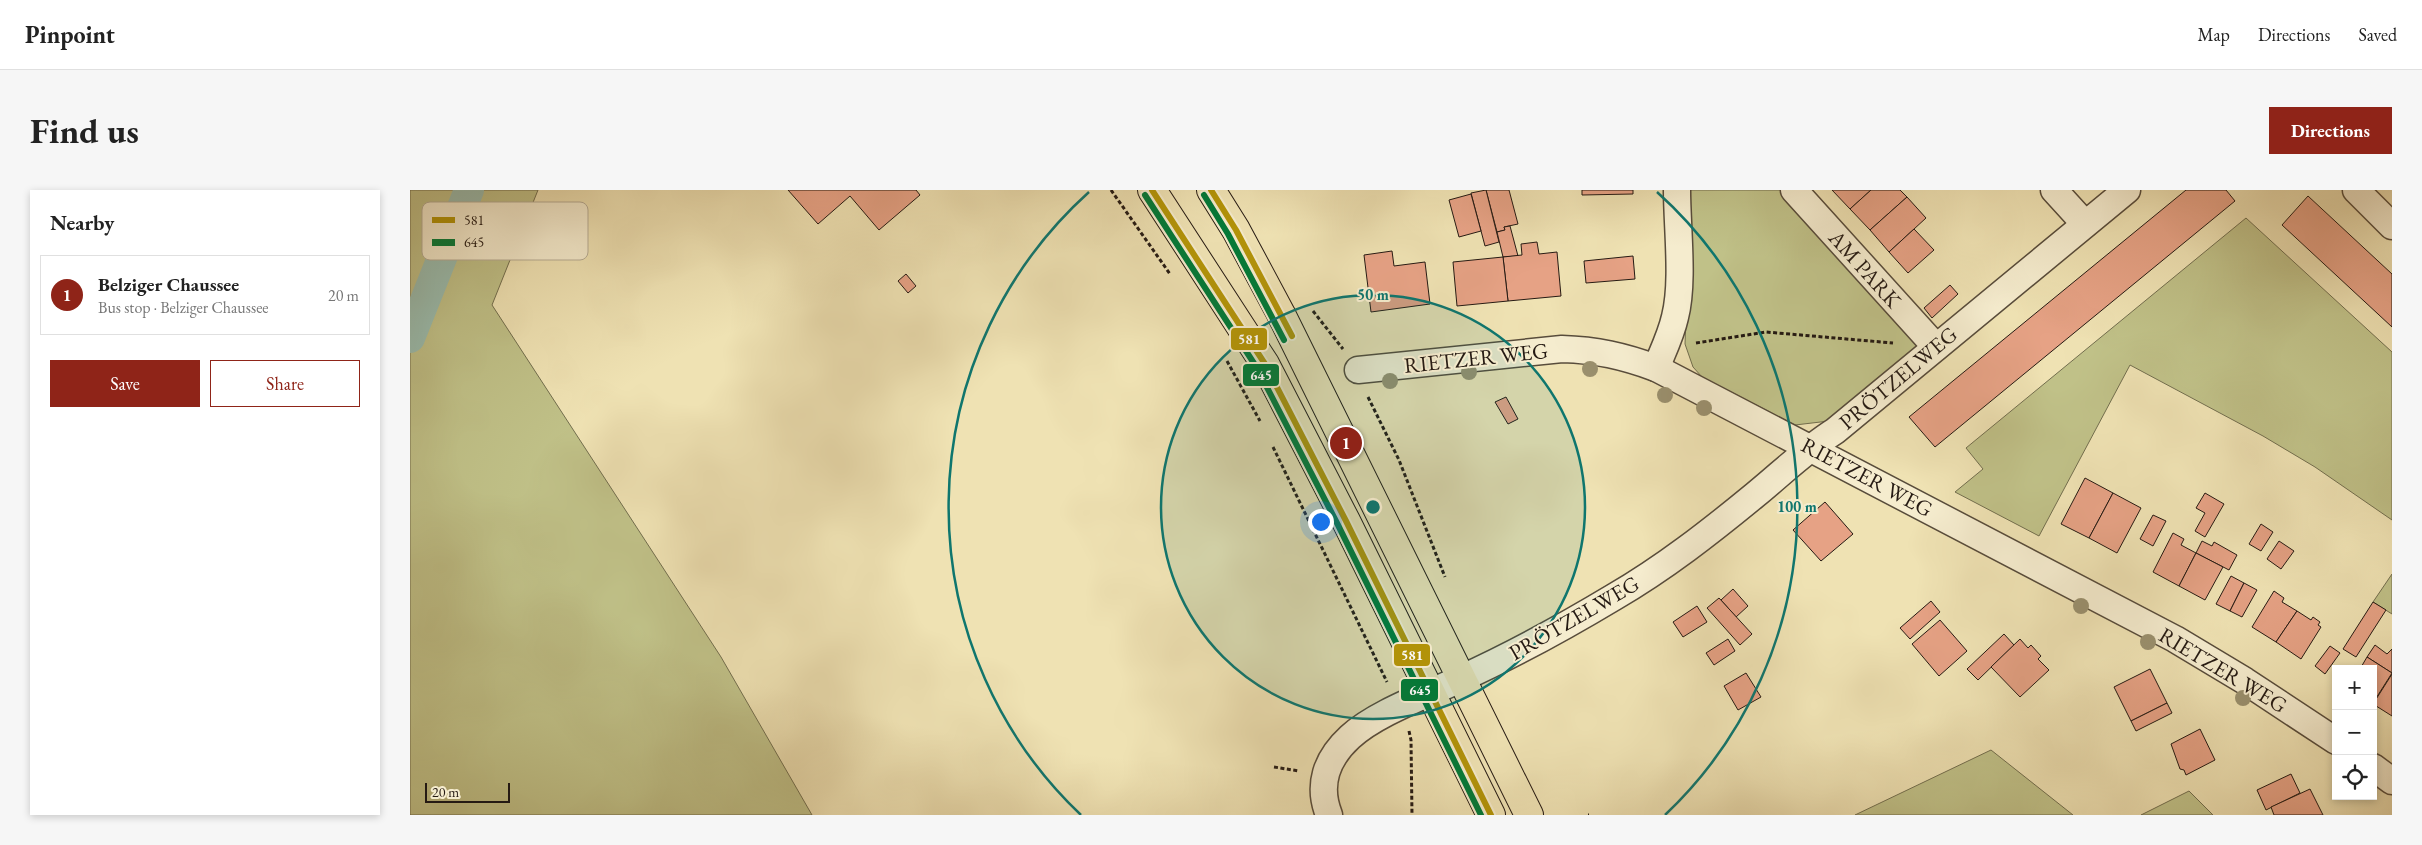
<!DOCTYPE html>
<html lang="en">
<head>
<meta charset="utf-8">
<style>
  :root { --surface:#fff; --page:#f6f6f6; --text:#222; --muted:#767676; --line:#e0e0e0; --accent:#8f2418 }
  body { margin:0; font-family:"EB Garamond",serif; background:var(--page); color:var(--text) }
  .controls { position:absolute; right:15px; bottom:15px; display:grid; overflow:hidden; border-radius:0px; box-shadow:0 2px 8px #0003 }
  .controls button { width:45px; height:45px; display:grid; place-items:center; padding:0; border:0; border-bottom:1px solid var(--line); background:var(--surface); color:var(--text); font:25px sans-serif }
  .scale { position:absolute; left:15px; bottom:12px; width:85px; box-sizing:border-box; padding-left:5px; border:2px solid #251a13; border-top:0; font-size:14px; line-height:18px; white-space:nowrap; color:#251a13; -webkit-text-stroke:4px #f5ecce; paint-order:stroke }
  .you { position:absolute; left:910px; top:331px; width:18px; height:18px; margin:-12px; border:4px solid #fff; border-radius:50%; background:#1a73e8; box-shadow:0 0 0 8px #1a73e833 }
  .badge { display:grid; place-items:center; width:32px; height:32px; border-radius:50%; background:var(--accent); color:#fff; font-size:16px; font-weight:700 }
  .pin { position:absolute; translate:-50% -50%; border:2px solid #fff; box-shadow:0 1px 5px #0006 }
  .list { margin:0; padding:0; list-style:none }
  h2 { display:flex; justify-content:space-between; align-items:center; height:65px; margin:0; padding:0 20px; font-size:21px }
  h2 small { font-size:16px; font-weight:400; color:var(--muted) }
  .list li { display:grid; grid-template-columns:32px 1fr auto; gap:15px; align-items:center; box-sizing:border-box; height:80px; margin:0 10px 10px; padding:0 10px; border:1px solid var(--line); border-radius:0px }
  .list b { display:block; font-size:19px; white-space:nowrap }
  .list p { margin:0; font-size:16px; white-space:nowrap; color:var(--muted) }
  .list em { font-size:16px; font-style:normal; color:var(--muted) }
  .actions { display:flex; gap:10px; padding:15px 20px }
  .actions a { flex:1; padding:11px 0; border:1px solid var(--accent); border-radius:0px; text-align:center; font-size:18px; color:var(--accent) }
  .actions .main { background:var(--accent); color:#fff }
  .icon { flex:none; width:28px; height:28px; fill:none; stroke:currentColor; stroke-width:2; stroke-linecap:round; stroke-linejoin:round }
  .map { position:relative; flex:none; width:1982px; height:625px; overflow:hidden; border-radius:0px }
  header { display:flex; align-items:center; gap:30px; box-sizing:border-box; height:70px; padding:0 25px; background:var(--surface); border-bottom:1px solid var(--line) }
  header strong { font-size:24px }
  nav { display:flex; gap:28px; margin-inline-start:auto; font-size:18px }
  .intro { display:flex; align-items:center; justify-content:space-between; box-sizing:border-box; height:120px; padding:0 30px }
  h1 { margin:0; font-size:35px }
  .button { padding:12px 22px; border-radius:0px; background:var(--accent); color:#fff; font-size:18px; font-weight:700 }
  main { display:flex; gap:30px; padding:0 30px }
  aside { flex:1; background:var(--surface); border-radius:0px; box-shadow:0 2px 8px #0003 }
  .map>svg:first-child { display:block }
  .green { fill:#c0c188; stroke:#726e4e }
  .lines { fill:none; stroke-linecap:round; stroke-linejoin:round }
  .canal { stroke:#9abdaf; stroke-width:30 }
  .building { fill:#e6a285; stroke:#251a13 }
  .minor-casing { stroke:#584c3b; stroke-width:29 }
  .primary-casing { stroke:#251a13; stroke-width:30 }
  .path { stroke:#251a13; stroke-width:3; stroke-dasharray:4 2.5; stroke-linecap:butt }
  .minor { stroke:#f5ecce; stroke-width:26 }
  .primary { stroke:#efe2b3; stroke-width:28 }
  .bus-1-casing { stroke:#f5ecce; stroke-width:10 }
  .bus-2-casing { stroke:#f5ecce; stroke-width:10 }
  .bus-1 { stroke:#b39408; stroke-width:6 }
  .bus-2 { stroke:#007a38; stroke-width:6 }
  .tree { fill:#9a906e }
  .ring { fill:none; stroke:#0f766e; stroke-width:2.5 }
  .labels { text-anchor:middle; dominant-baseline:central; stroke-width:4; stroke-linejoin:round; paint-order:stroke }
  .street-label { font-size:22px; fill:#251a13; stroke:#f5ecce }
  .key { fill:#f5ecce; stroke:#b7ad96; stroke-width:1 }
  .key-label { font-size:14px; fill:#251a13 }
  .centre { fill:#0f766e; stroke:#f5ecce; stroke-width:2.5 }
  .ring-label { font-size:15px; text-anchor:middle; font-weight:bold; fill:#0f766e; stroke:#f5ecce; stroke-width:4; stroke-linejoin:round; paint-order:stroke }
  .line-badge { stroke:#f5ecce; stroke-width:2 }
  .badge-label { font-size:14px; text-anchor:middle; font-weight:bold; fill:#fff }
</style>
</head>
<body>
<header>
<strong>Pinpoint</strong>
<nav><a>Map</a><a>Directions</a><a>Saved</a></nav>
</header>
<div class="intro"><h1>Find us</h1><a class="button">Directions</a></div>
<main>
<aside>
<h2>Nearby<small></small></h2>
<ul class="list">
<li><span class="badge">1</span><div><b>Belziger Chaussee</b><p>Bus stop · Belziger Chaussee</p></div><em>20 m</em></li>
</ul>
<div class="actions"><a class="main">Save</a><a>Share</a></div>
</aside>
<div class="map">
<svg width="1982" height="625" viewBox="0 0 1982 625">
  <rect width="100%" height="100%" fill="#efe2b3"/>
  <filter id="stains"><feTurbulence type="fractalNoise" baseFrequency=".004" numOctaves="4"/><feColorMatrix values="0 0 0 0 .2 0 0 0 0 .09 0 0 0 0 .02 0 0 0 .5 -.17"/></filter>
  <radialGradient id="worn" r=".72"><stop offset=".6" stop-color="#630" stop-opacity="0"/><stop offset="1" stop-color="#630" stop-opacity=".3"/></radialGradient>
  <g class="green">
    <polygon points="0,0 128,0 82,115 311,467 402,625 0,625"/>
    <polygon points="1276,0 1373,0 1514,155 1419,231 1385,235 1292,187 1283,177 1275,154 1277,97"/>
    <polygon points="1836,28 1982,162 1982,330 1905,277 1853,246 1720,175 1629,346 1545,302 1573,279 1556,258"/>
    <polygon points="1982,384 1982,424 1963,412"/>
    <polygon points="1581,560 1663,625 1445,625"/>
    <polygon points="1779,601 1803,625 1731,625"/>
  </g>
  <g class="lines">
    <polyline class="canal" points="0,148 59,0"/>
  </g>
  <g class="building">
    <polygon points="378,0 506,0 510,5 469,40 440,6 408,34"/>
    <polygon points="1076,0 1099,0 1108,34 1094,37 1095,40 1087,42"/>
    <polygon points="1076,0 1089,52 1075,56 1061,3"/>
    <polygon points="1172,0 1223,0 1223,4 1172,5"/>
    <polygon points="1422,0 1461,0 1440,19"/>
    <polygon points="1461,0 1490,0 1497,7 1460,40 1440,19"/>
    <polygon points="1816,0 1825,11 1525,257 1499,227 1776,0"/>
    <polygon points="1061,4 1071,41 1049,47 1039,10"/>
    <polygon points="1898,6 1982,84 1982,137 1872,35"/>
    <polygon points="1497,7 1516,28 1479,62 1460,40"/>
    <polygon points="1100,36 1108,66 1093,67 1087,42 1095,40 1094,37"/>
    <polygon points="1504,39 1524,60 1498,83 1479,62"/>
    <polygon points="1127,52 1129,64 1147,62 1151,106 1098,111 1093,67 1112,65 1111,54"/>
    <polygon points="982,61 984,76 1015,72 1020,114 961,122 954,65"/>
    <polygon points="1223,66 1225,89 1176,93 1174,71"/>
    <polygon points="1093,67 1098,111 1047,116 1043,72"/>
    <polygon points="496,84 506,96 498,103 488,91"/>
    <polygon points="1540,95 1548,104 1522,128 1514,118"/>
    <polygon points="1096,207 1108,229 1098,234 1085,212"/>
    <polygon points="1675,288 1703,303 1679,348 1651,334"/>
    <polygon points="1703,303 1731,318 1707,363 1679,348"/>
    <polygon points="1795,303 1814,314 1795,347 1785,341 1795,323 1786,318"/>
    <polygon points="1415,312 1443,344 1411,371 1383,340"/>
    <polygon points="1743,325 1756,331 1743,356 1730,349"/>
    <polygon points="1851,334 1863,342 1851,361 1839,354"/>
    <polygon points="1763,343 1774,349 1771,355 1786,363 1769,396 1743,382"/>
    <polygon points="1792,351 1802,356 1804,352 1827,365 1819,380 1786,363"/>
    <polygon points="1869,351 1884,361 1871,379 1857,369"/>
    <polygon points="1786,363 1813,377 1795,410 1769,396"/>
    <polygon points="1821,386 1834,393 1820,421 1806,414"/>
    <polygon points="1834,393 1847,400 1832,427 1820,421"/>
    <polygon points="1323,399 1338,416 1326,427 1311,410"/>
    <polygon points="1864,401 1874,408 1872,412 1887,421 1866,452 1842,437"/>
    <polygon points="1309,408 1342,444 1330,455 1297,418"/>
    <polygon points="1521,411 1530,422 1500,449 1490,438"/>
    <polygon points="1963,412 1976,420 1946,467 1933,459"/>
    <polygon points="1287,416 1297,432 1273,447 1263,432"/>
    <polygon points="1887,421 1901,430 1903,427 1910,432 1908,435 1911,437 1891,469 1866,452"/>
    <polygon points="1530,430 1557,461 1529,486 1502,454"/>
    <polygon points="1594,444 1604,455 1568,490 1557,479"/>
    <polygon points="1318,449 1325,461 1304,475 1296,463"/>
    <polygon points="1610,449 1618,458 1621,455 1631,466 1628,469 1639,480 1610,507 1581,477"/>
    <polygon points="1965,455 1977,464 1982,459 1982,483 1957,467"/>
    <polygon points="1920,456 1930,463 1915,484 1905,476"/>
    <polygon points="1957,467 1982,483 1963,513 1963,479 1950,479"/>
    <polygon points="1740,479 1757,513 1721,531 1704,497"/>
    <polygon points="1336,483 1351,507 1328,520 1314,496"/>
    <polygon points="1982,484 1982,526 1963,514"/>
    <polygon points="1757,513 1762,523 1726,541 1721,531"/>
    <polygon points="1790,539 1805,570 1776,585 1774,580 1770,579 1761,554"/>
    <polygon points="1881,584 1890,603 1856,620 1847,600"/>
    <polygon points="1900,599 1913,625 1864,625 1861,617"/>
  </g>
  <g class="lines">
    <g class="minor-casing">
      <g id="minor">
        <polyline points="1384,0 1526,157"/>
        <polyline points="1644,0 1675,34"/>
        <polyline points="1946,0 1982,36"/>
        <path d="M1246,178C1253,161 1261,145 1265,127C1274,92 1267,38 1267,0"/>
        <path d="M948,180L1152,159C1187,160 1213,166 1246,178L1765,449L1835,491L1926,551"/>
        <polyline points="1963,577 1982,591"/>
        <path d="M919,625C907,595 916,569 940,547C966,523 1017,505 1050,489C1103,465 1154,437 1204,407C1254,378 1300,342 1345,305C1372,283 1395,260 1425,241L1717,0"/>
      </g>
    </g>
    <g class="primary-casing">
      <g id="primary">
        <polyline points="742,0 855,174 936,331 1081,625"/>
        <polyline points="801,0 826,40 871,124 1119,625"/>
      </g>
    </g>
    <g class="path">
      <polyline points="701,0 760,84"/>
      <polyline points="903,121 933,159"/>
      <polyline points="1286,153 1356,142 1483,153"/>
      <polyline points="817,171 850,231"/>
      <polyline points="958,207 989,270 1035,387"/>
      <polyline points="863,257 977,492"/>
      <polyline points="999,541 1001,550 1002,625"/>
      <polyline points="864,577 889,581"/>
      <polyline points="1178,625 1179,625"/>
    </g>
    <use href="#minor" class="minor"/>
    <use href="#primary" class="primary"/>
    <g class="bus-1-casing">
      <g id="bus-1">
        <polyline points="742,0 855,174 936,331 1081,625"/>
        <polyline points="801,0 826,40 882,146"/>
      </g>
    </g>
    <g class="bus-2-casing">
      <g id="bus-2">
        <polyline points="735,5 847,178 928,335 1071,625"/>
        <polyline points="794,5 818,44 874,150"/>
      </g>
    </g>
    <use href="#bus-1" class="bus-1"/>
    <use href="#bus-2" class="bus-2"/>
  </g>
  <g class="tree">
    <circle cx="1180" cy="179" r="8"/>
    <circle cx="1059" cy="182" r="8"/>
    <circle cx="980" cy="191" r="8"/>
    <circle cx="1255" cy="205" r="8"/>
    <circle cx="1294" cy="218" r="8"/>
    <circle cx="1671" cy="416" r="8"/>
    <circle cx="1738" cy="452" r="8"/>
    <circle cx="1833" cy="508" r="8"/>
  </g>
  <circle cx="963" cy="317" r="212" fill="#0f766e" fill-opacity=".12"/>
  <g class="ring">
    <circle cx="963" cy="317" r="212"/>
    <path d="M671 625A424 424 0 0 1 679 2M1247 2A424 424 0 0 1 1255 625"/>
  </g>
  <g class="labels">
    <g class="street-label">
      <text transform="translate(1455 79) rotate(48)">AM PARK</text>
      <text transform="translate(1066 168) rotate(-6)">RIETZER WEG</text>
      <text transform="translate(1488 188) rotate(-40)">PRÖTZELWEG</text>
      <text transform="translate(1457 287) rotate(28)">RIETZER WEG</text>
      <text transform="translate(1164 428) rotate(-30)">PRÖTZELWEG</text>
      <text transform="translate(1813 480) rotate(31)">RIETZER WEG</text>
    </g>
  </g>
  <rect x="12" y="12" width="166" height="58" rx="8" class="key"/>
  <rect x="22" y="27" width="23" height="6" fill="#b39408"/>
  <rect x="22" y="49" width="23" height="7" fill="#007a38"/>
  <g class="key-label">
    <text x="54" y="35">581</text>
    <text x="54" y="57">645</text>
  </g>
  <circle cx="963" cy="317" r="8" class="centre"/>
  <g class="ring-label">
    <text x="963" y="110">50 m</text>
    <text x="1387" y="322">100 m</text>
  </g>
  <g class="line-badge">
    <rect x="820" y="137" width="38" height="24" rx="5" fill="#b39408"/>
    <rect x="832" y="173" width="38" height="24" rx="5" fill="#007a38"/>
    <rect x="983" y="453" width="38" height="24" rx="5" fill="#b39408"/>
    <rect x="990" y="488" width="39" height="24" rx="5" fill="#007a38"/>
  </g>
  <g class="badge-label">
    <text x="839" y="154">581</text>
    <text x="851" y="190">645</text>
    <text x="1002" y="470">581</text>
    <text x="1010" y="505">645</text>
  </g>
  <rect width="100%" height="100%" filter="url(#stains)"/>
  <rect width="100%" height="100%" fill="url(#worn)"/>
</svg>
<div class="controls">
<button>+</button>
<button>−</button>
<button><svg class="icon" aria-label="locate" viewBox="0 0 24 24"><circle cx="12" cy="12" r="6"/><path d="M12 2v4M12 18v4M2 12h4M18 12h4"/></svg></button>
</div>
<div class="scale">20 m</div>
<div class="you"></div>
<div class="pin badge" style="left:936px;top:253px">1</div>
</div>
</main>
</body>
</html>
